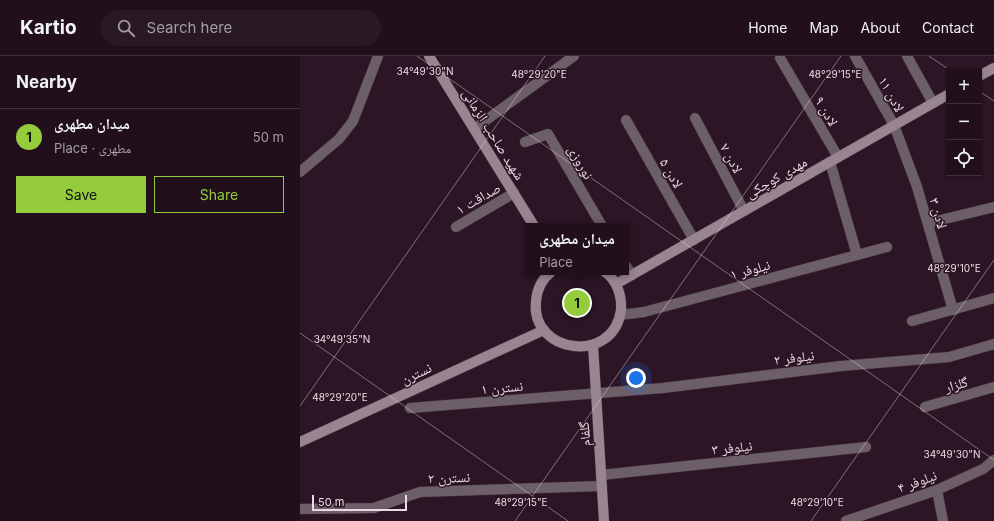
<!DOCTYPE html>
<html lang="en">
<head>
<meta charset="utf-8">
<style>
  :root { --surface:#21101c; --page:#291925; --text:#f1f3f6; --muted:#a29da3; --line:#3e303b; --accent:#94cc3c }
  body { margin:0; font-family:Inter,"Noto Naskh Arabic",sans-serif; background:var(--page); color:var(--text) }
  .controls { position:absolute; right:12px; top:12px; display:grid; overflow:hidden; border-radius:0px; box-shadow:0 1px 3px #0004 }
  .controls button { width:36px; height:36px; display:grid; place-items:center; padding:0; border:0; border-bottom:1px solid var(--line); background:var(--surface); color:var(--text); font:20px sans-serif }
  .scale { position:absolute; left:12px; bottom:10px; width:95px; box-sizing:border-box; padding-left:4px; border:2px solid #ebdae5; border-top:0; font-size:11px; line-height:14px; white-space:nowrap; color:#ebdae5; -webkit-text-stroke:3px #2c1525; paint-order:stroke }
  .you { position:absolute; left:336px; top:322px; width:14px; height:14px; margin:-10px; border:3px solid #fff; border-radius:50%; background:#1a73e8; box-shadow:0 0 0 6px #1a73e833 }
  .badge { display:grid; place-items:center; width:26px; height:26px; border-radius:50%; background:var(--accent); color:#111; font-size:13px; font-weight:700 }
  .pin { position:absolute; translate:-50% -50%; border:2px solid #fff; box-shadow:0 1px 4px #0006 }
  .popup { position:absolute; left:225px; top:167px; width:104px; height:52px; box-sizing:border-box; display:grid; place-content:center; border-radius:0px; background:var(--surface); filter:drop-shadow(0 1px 3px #0005); font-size:13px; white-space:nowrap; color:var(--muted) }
  .popup b { font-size:15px; color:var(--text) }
  .popup::after { content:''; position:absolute; left:50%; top:100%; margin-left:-8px; border:8px solid transparent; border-top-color:var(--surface) }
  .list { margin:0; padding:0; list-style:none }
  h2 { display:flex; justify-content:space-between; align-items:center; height:52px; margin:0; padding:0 16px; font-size:17px }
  h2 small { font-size:13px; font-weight:400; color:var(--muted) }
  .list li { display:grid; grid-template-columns:26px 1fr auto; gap:12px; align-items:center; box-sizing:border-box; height:56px; padding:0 16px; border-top:1px solid var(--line) }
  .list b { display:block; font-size:15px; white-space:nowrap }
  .list p { margin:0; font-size:13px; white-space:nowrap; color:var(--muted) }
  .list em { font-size:13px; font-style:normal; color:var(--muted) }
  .actions { display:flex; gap:8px; padding:12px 16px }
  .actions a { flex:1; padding:9px 0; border:1px solid var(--accent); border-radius:0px; text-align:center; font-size:14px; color:var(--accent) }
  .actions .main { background:var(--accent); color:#111 }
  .icon { flex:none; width:22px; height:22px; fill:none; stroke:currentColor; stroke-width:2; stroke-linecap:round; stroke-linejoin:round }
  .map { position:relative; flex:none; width:694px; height:465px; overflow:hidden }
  header { display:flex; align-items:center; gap:24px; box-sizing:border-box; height:56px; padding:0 20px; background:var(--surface); border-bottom:1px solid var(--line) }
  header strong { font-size:19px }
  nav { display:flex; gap:22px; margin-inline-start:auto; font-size:14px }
  .search { width:280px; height:36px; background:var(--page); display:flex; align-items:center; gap:10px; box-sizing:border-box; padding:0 14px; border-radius:22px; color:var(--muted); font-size:15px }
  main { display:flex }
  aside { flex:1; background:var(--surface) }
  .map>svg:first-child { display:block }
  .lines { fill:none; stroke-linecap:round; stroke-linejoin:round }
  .street-casing { stroke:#473140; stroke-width:11 }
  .secondary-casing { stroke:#473140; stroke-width:11 }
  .street { stroke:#6c5f67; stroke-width:10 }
  .secondary { stroke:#998492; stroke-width:10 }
  .ticks { fill:none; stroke:#ebdae5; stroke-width:1; stroke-opacity:0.45 }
  .labels { text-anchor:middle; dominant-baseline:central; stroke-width:3; stroke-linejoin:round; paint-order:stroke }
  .street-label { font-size:14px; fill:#ebdae5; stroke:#2c1525 }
  .ticks-label { font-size:10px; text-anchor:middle; fill:#ebdae5; stroke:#2c1525; stroke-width:3; stroke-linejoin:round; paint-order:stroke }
</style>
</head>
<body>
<header>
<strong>Kartio</strong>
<div class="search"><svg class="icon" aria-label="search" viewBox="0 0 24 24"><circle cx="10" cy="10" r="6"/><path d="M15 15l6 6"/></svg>Search here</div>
<nav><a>Home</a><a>Map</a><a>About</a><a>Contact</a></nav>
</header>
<main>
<aside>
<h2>Nearby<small></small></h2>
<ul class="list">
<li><span class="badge">1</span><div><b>میدان مطهری</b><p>Place · مطهری</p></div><em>50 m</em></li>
</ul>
<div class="actions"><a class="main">Save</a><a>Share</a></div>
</aside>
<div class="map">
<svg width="694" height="465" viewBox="0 0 694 465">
  <rect width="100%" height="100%" fill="#2c1525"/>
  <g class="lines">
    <g class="street-casing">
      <g id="street">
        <polyline points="555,0 594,69 617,131 653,254"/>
        <polyline points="607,0 633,47"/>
        <polyline points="480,2 538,101"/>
        <polyline points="395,62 444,155"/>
        <polyline points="326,64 394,184"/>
        <polyline points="174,73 274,0"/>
        <polyline points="225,86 248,78 302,170"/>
        <polyline points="530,106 557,199"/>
        <polyline points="0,116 39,83 53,65 78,0"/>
        <polyline points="628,167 694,151"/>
        <polyline points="156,171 214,137"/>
        <polyline points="326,210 332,219"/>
        <polyline points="320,259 344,256 587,191"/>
        <polyline points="612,265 694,242"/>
        <polyline points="625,351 694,331"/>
        <polyline points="110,352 363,332 541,310 649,301 694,288"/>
        <polyline points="301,419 566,391"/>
        <polyline points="637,434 643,465"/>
        <polyline points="0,453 74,452 120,436 302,430"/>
        <polyline points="546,465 637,434 683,413 694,404"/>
      </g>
    </g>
    <g class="secondary-casing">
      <g id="secondary">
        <polyline points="129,0 234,170"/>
        <polyline points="679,20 694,12"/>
        <path d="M251,216C242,223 237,234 236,245C230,298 314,309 321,254C322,240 317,224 305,216"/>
        <polyline points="316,228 649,38"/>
        <polyline points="293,289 304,465"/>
        <polyline points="0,386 244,274"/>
      </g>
    </g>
    <use href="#street" class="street"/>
    <use href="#secondary" class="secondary"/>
  </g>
  <path class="ticks" d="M117,0L694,404M629,0L651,15M679,35L694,45M0,277L268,465M0,350L245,0M215,465L541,0M511,465L694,204"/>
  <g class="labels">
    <g class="street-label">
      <text transform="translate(592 38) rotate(61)">لادن ۱۱</text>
      <text transform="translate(527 55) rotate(60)">لادن ۹</text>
      <text transform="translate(194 78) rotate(58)">شهید صاحب الزمانی</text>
      <text transform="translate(432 102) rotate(62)">لادن ۷</text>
      <text transform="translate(281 106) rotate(60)">نوروزی</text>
      <text transform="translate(372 117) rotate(60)">لادن ۵</text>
      <text transform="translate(476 121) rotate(-30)">مهدی کوچکی</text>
      <text transform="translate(178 142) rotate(-30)">صداقت ۱</text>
      <text transform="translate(639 157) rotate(74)">لادن ۳</text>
      <text transform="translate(450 213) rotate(-15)">نیلوفر ۱</text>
      <text transform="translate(494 301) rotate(-7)">نیلوفر ۲</text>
      <text transform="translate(116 317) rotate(-25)">نسترن</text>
      <text transform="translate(656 328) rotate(-16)">گلزار</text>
      <text transform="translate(202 331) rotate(-5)">نسترن ۱</text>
      <text transform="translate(284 378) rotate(-94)">گلفام</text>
      <text transform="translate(432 391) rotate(-6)">نیلوفر ۳</text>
      <text transform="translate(149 421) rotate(-2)">نسترن ۲</text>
      <text transform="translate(617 425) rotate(-20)">نیلوفر ۴</text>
    </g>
  </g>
  <g class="ticks-label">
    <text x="125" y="19">34°49'30"N</text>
    <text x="239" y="22">48°29'20"E</text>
    <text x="535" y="22">48°29'15"E</text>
    <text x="654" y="216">48°29'10"E</text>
    <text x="42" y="287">34°49'35"N</text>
    <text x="40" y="345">48°29'20"E</text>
    <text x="652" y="402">34°49'30"N</text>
    <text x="221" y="450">48°29'15"E</text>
    <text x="517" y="450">48°29'10"E</text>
  </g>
</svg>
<div class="controls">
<button>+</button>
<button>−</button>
<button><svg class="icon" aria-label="locate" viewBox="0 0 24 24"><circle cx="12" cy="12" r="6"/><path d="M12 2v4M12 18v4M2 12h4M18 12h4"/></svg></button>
</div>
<div class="scale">50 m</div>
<div class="you"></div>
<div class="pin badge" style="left:277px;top:247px">1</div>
<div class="popup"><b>میدان مطهری</b>Place</div>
</div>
</main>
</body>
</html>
